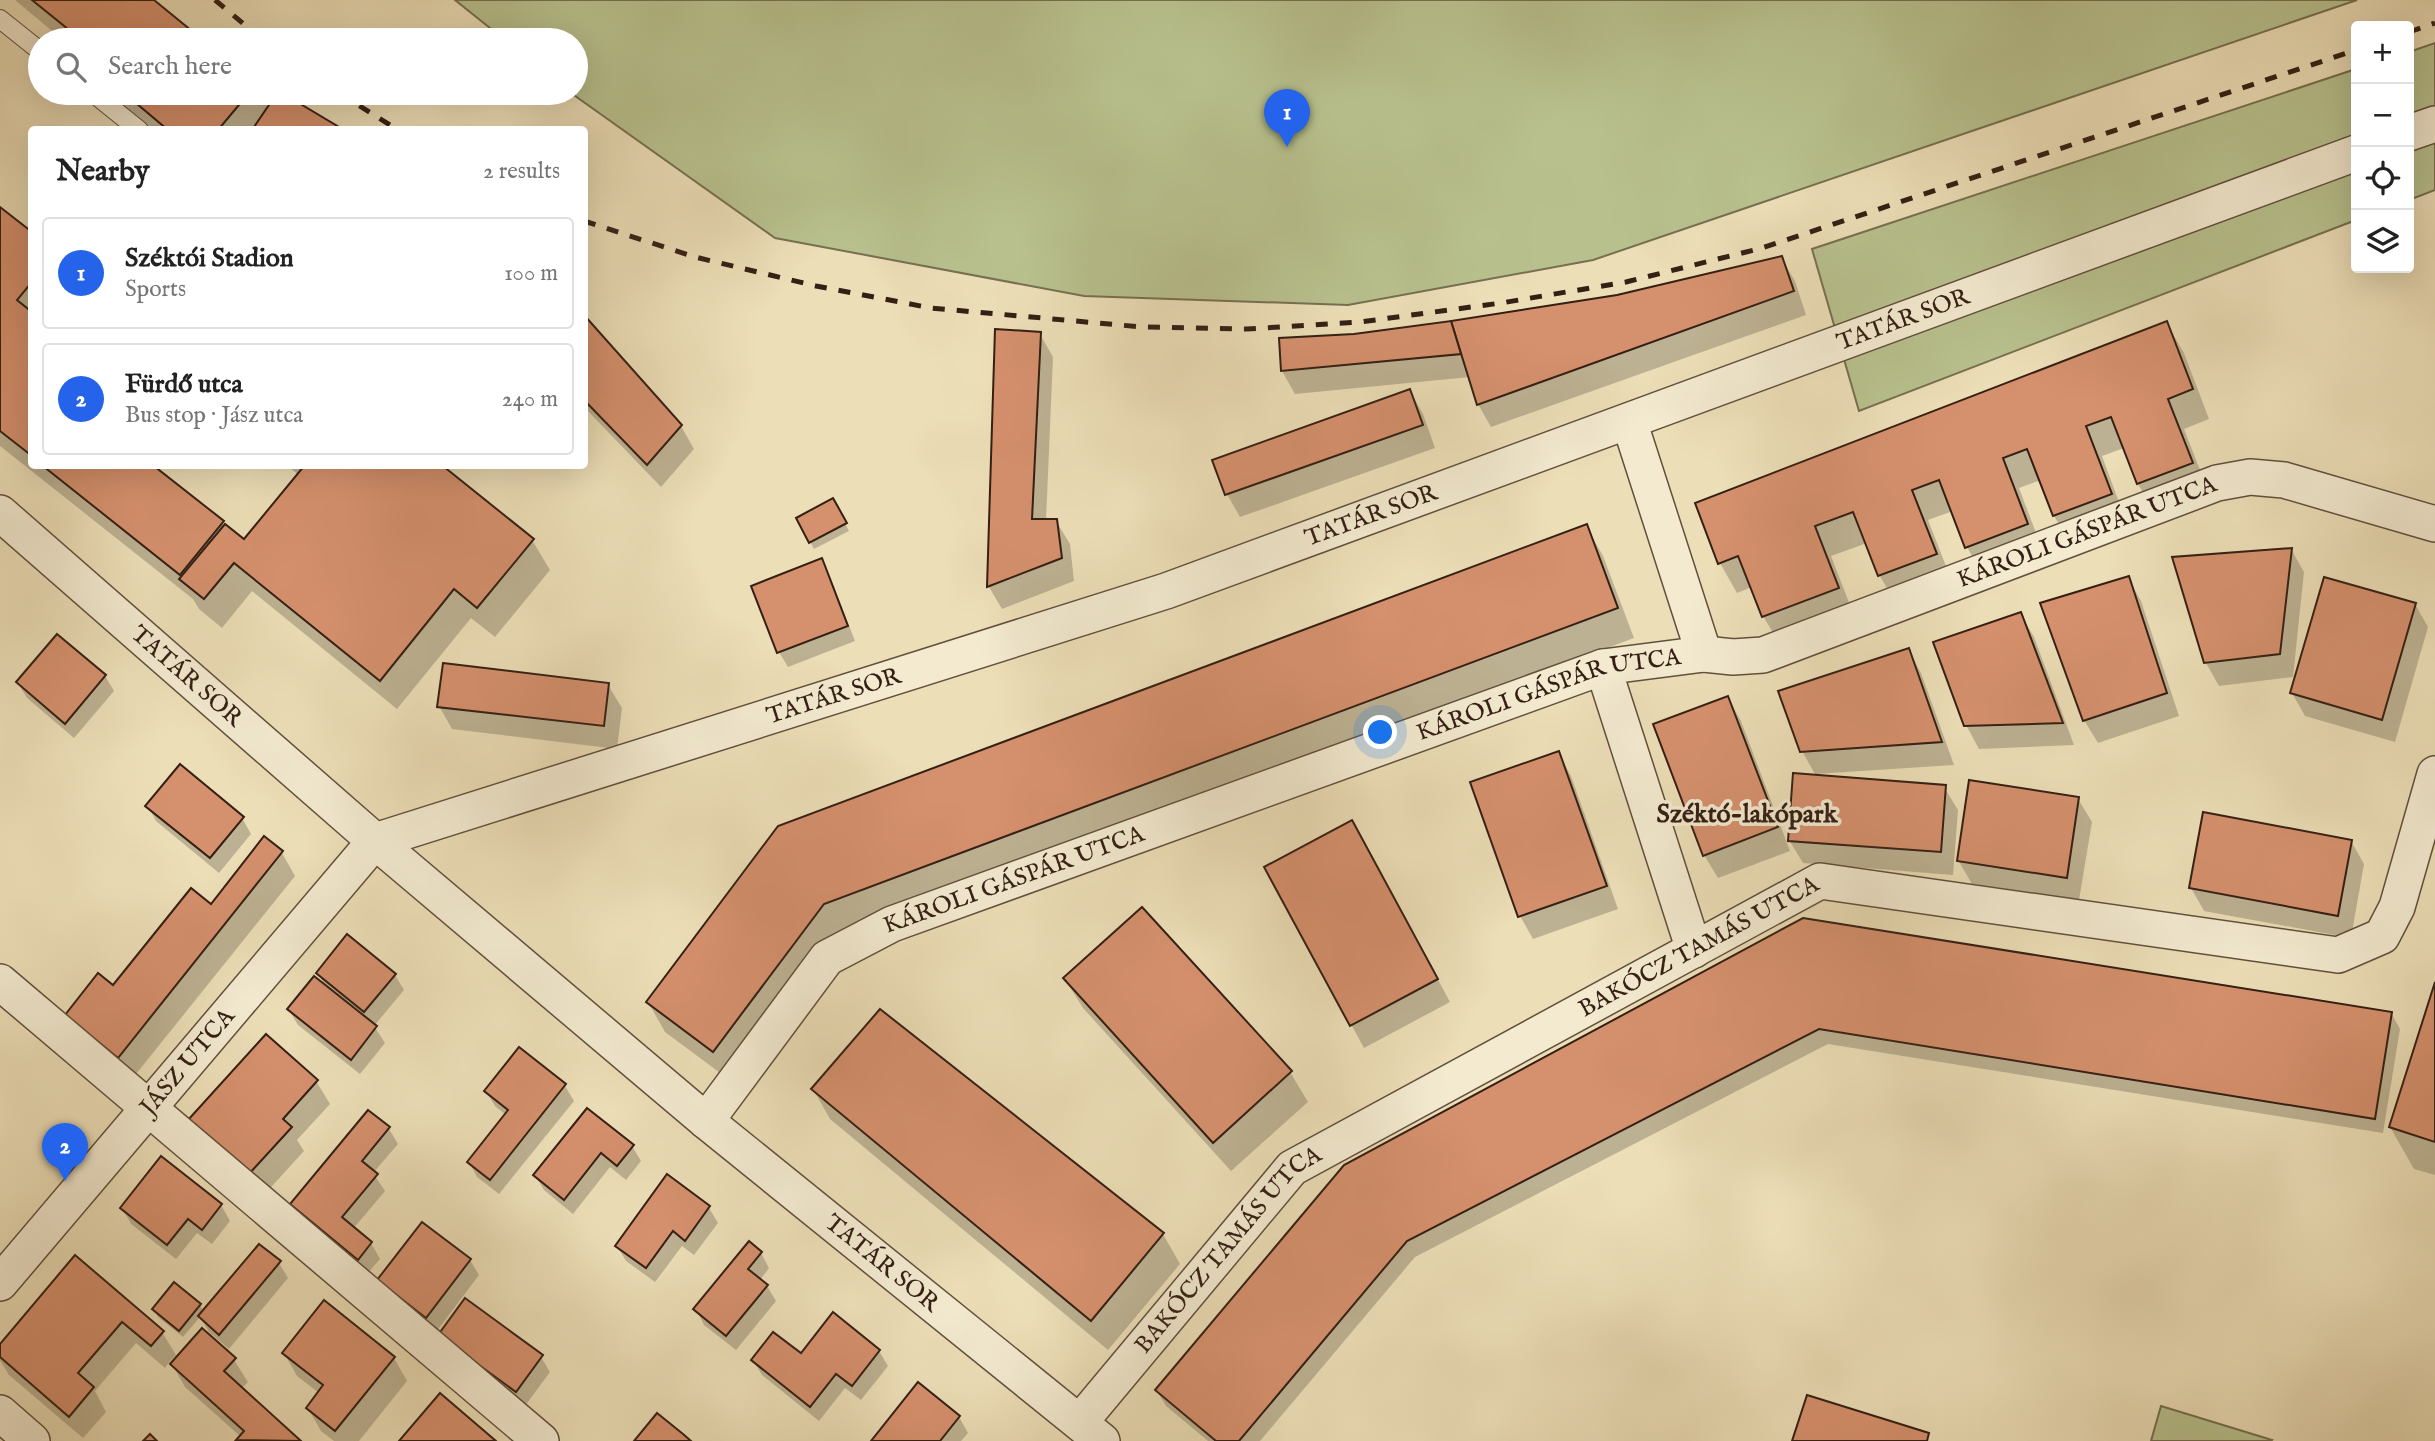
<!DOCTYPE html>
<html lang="en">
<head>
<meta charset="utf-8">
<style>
  :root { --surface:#fff; --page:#f2f2f2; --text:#222; --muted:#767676; --line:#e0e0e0; --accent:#2563eb }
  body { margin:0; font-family:"IM FELL English",serif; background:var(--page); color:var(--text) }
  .controls { position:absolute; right:21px; top:21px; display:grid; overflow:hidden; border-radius:7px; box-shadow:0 7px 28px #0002 }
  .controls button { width:63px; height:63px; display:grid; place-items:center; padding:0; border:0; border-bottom:2px solid var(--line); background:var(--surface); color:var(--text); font:35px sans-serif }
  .you { position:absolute; left:1381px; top:733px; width:24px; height:24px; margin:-18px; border:5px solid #fff; border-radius:50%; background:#1a73e8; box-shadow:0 0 0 10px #1a73e833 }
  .badge { display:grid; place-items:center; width:46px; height:46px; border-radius:50%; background:var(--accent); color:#fff; font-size:23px; font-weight:700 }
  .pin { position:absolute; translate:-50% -58px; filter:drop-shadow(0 2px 4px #0008) }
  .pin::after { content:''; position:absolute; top:37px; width:24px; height:21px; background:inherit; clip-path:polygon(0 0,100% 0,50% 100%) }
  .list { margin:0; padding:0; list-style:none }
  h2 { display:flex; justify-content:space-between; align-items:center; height:91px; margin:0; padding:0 28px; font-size:30px }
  h2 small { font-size:23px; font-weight:400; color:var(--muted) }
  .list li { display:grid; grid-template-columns:46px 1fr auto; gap:21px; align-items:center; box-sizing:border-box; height:112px; margin:0 14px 14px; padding:0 14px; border:2px solid var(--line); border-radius:7px }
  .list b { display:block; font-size:26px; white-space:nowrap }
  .list p { margin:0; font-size:23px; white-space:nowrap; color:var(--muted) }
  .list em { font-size:23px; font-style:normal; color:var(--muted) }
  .icon { flex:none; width:38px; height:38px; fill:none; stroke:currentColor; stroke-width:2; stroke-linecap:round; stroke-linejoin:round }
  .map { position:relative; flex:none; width:2435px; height:1441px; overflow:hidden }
  .search { position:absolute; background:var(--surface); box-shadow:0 7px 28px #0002; left:28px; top:28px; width:560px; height:77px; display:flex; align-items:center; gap:18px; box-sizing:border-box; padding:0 24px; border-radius:38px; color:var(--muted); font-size:26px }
  .panel { position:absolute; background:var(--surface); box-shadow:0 7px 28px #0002; left:28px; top:126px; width:560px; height:343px; border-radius:7px }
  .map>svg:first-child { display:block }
  .green { fill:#b8c18e; stroke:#767051; stroke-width:2 }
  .shadow { fill:#0003 }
  .building { fill:#d5906d; stroke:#341f14; stroke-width:2 }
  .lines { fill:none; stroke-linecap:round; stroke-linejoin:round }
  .lane-casing { stroke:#624f3d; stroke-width:20 }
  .street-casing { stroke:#624f3d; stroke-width:38 }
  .lane { stroke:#f3ead0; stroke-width:18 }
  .street { stroke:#f3ead0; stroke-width:35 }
  .rail { stroke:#341f14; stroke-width:5; stroke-dasharray:12 12; stroke-linecap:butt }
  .labels { text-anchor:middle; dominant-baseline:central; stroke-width:7; stroke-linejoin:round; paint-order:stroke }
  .street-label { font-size:24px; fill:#341f14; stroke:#f3ead0 }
  .neighbourhood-label { font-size:26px; font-weight:bold; fill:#341f14; stroke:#f3ead0 }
</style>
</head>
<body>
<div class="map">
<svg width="2435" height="1441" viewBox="0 0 2435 1441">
  <rect width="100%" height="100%" fill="#ecdeb7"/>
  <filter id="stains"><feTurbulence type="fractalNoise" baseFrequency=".00286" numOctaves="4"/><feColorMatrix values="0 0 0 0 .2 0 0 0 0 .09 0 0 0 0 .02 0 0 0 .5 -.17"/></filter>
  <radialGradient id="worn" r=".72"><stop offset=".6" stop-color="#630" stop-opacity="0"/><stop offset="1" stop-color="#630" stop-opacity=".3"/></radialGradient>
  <g class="green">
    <polygon points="455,0 2357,0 1593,260 1348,305 1084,296 775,238 571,93 576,93 576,40 505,40"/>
    <polygon points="2435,43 2435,190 2409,200 2409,52"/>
    <polygon points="2356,69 2356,220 1859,411 1812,249"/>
    <polygon points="2161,1406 2272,1440 2271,1441 2151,1441"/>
  </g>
  <g class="shadow">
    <polygon points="15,0 151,0 201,40 63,40"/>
    <polygon points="106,93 260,93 268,108 279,93 340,130 151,130"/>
    <polygon points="0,210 32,234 32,466 151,466 244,541 299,475 287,466 440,466 532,540 550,570 495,637 471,618 397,709 252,591 222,628 199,609 193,599 0,446"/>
    <polygon points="1781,258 1795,281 1806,315 1491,427 1478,404 1470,377 1295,394 1282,371 1355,335 1618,297"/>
    <polygon points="584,318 681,426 694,449 661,487 584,407"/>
    <polygon points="2167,324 2184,353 2209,419 2184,429 2209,493 2155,513 2138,484 2124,448 2102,456 2127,524 2072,546 2054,516 2041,480 2019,488 2044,554 1984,577 1967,547 1953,511 1928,520 1953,584 1897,606 1880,576 1867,543 1831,556 1855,618 1781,646 1763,616 1752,587 1737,593 1720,563 1697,504"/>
    <polygon points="997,331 1040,334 1053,357 1046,521 1056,521 1070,544 1074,581 1002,609 989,587"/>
    <polygon points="1410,391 1423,414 1435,448 1240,517 1227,494 1215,461"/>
    <polygon points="833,500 849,531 814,549 798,519"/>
    <polygon points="1586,526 1603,556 1634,638 841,933 731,1081 665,1032 648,1002 779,827"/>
    <polygon points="2291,549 2304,572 2293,677 2219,686 2206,663 2174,559"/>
    <polygon points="821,561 830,576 855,641 788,667 779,652"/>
    <polygon points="2128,578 2141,601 2179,716 2098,743 2084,720"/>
    <polygon points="2415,604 2428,627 2395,742 2305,716 2292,693"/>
    <polygon points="2021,615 2034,637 2074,745 1979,749 1966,725"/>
    <polygon points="1908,650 1921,673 1954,765 1815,774 1802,751"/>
    <polygon points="105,676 114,691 74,738 27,698 18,683"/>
    <polygon points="608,685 622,708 617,749 452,729 439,706"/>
    <polygon points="1728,698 1741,721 1790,851 1718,878 1704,855 1655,725"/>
    <polygon points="1558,753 1571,776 1618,909 1533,939 1520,916"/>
    <polygon points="1944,787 1958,810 1953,875 1803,863 1789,840"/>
    <polygon points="2078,799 2092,822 2079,900 1972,884 1958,860"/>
    <polygon points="148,806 242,818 251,834 219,873 156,821"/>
    <polygon points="2351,841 2364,864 2351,938 2204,911 2191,888"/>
    <polygon points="1365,845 1450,1002 1364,1048 1266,868"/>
    <polygon points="282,853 295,876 132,1079 80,1038 114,988 211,906"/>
    <polygon points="1803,919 2391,1013 2400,1029 2383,1133 1828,1044 1415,1257 1260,1441 1208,1441 1166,1406 1157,1391"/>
    <polygon points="318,973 395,975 404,990 374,1026 385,1043 360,1074 298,1025 289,1010 326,988"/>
    <polygon points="1065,979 1290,1072 1308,1102 1231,1171 1083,1008"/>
    <polygon points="2435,987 2435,1175 2414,1169 2390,1127"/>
    <polygon points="520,1050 565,1086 574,1101 499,1194 477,1177 469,1162 506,1115 495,1106 486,1091"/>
    <polygon points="316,1081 330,1104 297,1140 304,1151 263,1196 204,1144"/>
    <polygon points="813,1089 1163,1234 1180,1264 1108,1350 830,1119"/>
    <polygon points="587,1110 632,1146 641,1161 626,1180 610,1167 573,1214 544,1190 535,1175"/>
    <polygon points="369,1112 389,1129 398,1144 373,1173 385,1191 353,1229 371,1243 380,1259 367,1274 301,1219 292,1204"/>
    <polygon points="162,1159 221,1205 230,1221 212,1244 197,1233 176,1259 131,1224 122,1208"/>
    <polygon points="668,1177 709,1208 718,1223 694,1255 682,1246 655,1282 626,1261 617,1246"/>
    <polygon points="422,1224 470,1260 479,1275 436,1332 388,1295"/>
    <polygon points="761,1253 769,1268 760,1280 767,1286 776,1301 736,1350 704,1325 696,1309"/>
    <polygon points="76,1258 162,1332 176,1355 170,1361 173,1363 234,1360 248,1382 241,1389 299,1441 238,1441 241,1437 185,1387 170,1361 165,1368 136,1343 95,1391 106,1412 83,1438 9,1375 0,1360 0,1347"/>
    <polygon points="279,1263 288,1278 229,1349 209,1332 200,1317 183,1337 158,1317 154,1310 200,1305 204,1312"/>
    <polygon points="449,1351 541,1357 550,1372 525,1406"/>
    <polygon points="879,1351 888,1366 861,1400 845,1388 819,1421 762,1375 753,1360"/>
    <polygon points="284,1353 394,1358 407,1381 359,1441 334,1441 321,1431 308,1408 319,1393 297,1376"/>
    <polygon points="918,1385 959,1417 968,1433 961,1441 873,1441"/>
  </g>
  <g class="building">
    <polygon points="32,0 154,0 203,40 61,40 69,30"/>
    <polygon points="124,93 249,93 218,130 168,130"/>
    <polygon points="277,93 282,93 344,130 252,130"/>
    <polygon points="0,207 32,232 32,282 17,300 32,312 32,456 0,431"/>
    <polygon points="1782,256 1794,291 1477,405 1451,321 1617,295"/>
    <polygon points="584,315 682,425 647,465 584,400"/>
    <polygon points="1451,321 1461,354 1281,371 1279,338 1354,334"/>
    <polygon points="2167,321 2193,389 2168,399 2193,463 2137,484 2111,417 2086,426 2112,494 2053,516 2027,449 2003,458 2028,524 1965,548 1939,480 1912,490 1937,554 1878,576 1853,512 1815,526 1839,588 1762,617 1738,556 1718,564 1695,503"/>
    <polygon points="995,329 1041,332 1032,519 1057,519 1062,558 987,587"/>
    <polygon points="1410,389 1423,425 1225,495 1212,460"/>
    <polygon points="43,466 154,466 224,521 180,575"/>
    <polygon points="304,466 443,466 534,539 477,608 454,589 380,681 234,563 204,599 179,579 225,524 244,539"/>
    <polygon points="833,498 847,523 809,543 796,518"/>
    <polygon points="1587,524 1618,608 824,904 713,1052 646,1002 778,826"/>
    <polygon points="2292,548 2280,654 2204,663 2172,557"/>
    <polygon points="822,558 848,626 777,653 751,586"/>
    <polygon points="2129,576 2167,693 2083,721 2040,603"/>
    <polygon points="2324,577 2416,603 2382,720 2290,693"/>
    <polygon points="2021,612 2063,723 1964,726 1933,642"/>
    <polygon points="57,634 106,675 65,724 16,682"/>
    <polygon points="1909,648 1942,742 1800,752 1778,691"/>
    <polygon points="443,663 609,683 604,726 437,707"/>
    <polygon points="1728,696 1778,827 1703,856 1653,724"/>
    <polygon points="1559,751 1607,886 1518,917 1470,782"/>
    <polygon points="180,764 244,817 210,858 145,806"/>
    <polygon points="1793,773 1946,785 1941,852 1788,841"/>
    <polygon points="1969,780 2079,797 2067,878 1957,861"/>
    <polygon points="2203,812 2352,840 2338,916 2189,888"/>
    <polygon points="1352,820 1438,979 1350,1026 1264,867"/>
    <polygon points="264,836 283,851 118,1058 65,1015 98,973 113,985 191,888 211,904"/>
    <polygon points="1142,907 1292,1071 1213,1143 1063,978"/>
    <polygon points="1803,918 2392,1012 2375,1119 1819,1029 1407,1241 1239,1441 1216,1441 1155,1390 1344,1165"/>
    <polygon points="347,934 396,974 364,1012 316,973"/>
    <polygon points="314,976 377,1026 351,1060 287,1009"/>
    <polygon points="2435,982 2435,1142 2389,1127"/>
    <polygon points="880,1009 1164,1233 1091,1321 811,1089"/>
    <polygon points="266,1034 318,1080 283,1119 292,1127 249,1174 188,1120"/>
    <polygon points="519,1047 566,1084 490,1180 467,1162 508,1110 484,1091"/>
    <polygon points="587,1108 634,1145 617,1166 601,1153 564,1200 533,1175"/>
    <polygon points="368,1110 390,1127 362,1161 378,1174 342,1217 372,1242 358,1260 290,1204"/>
    <polygon points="161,1156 222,1204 202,1230 188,1219 167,1245 120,1208"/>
    <polygon points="667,1174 710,1206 685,1241 673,1231 646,1268 615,1246"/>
    <polygon points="422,1222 471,1259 426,1318 377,1280"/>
    <polygon points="749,1241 762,1252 748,1269 768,1285 726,1336 693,1309"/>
    <polygon points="259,1244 281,1261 219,1335 198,1316"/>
    <polygon points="75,1255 164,1331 151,1346 122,1322 78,1373 94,1387 69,1417 0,1357 0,1344"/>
    <polygon points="174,1282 201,1304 179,1331 152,1309"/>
    <polygon points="465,1298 543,1355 516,1392 438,1335"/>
    <polygon points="324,1300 395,1357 335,1431 306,1408 323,1385 282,1353"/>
    <polygon points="833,1312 880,1350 852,1386 836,1374 810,1407 751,1360 773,1332 801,1353"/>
    <polygon points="202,1328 236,1358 224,1371 301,1441 236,1440 244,1431 170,1364"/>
    <polygon points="918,1382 960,1416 940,1441 871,1441"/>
    <polygon points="440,1393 496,1441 399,1441"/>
    <polygon points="1807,1395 1929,1433 1927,1441 1792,1441"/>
    <polygon points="657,1413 683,1434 691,1441 634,1441"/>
    <polygon points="150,1434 157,1441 143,1441"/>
  </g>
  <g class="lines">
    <g class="lane-casing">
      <g id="lane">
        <polyline points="0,19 40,51"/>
        <polyline points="93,93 139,130"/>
      </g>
    </g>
    <g class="street-casing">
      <g id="street">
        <polyline points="2409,133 2435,124"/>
        <polyline points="1629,421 1704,654"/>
        <path id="s1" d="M0,513L375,841L706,1121L1102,1441"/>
        <polyline points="1603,667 1694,950"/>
        <path id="s2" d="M375,841L1166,591L2356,153"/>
        <polyline points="0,982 541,1441"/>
        <path id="s3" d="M706,1121L827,958L892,924L1603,667L1704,654L1733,657L1763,655L2217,483L2250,477L2284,480L2435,524"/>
        <path id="s4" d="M0,1283L375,841"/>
        <polyline points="0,1413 32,1441"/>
        <path id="s5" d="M1080,1422L1292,1168L1820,881L2338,955L2382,936L2397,907L2435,774"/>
      </g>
    </g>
    <use href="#lane" class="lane"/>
    <use href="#street" class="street"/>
    <g class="rail">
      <polyline points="215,0 263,40"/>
      <polyline points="2409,32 2435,23"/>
      <polyline points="339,93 398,130"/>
      <polyline points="584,221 695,257 816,286 931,308 1142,327 1247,329 1360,322 1501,303 1626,282 1762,248 2356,50"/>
    </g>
  </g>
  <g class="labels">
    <g class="street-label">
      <text stroke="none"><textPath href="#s2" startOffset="1615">TATÁR SOR</textPath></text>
      <text stroke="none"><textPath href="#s2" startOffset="1048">TATÁR SOR</textPath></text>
      <text stroke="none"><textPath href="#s3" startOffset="1540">KÁROLI GÁSPÁR UTCA</textPath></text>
      <text stroke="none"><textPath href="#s1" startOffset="248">TATÁR SOR</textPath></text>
      <text stroke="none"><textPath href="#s2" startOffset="481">TATÁR SOR</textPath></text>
      <text stroke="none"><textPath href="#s3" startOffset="973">KÁROLI GÁSPÁR UTCA</textPath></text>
      <text stroke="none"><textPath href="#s3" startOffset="406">KÁROLI GÁSPÁR UTCA</textPath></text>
      <text stroke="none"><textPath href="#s5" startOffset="794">BAKÓCZ TAMÁS UTCA</textPath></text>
      <text stroke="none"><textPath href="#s4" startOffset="290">JÁSZ UTCA</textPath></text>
      <text stroke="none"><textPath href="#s5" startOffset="228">BAKÓCZ TAMÁS UTCA</textPath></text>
      <text stroke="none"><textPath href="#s1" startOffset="1158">TATÁR SOR</textPath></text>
    </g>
    <g class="neighbourhood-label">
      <text x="1747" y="814">Széktó-lakópark</text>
    </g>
  </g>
  <rect width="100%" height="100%" filter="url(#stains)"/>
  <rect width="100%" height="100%" fill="url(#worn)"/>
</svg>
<div class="controls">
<button>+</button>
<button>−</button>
<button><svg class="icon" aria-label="locate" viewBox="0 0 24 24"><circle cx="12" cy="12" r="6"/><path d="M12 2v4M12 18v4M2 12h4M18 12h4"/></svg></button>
<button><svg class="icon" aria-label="layers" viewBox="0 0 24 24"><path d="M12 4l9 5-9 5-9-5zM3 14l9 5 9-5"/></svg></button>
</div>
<div class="you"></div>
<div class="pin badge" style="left:1287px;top:147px">1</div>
<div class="pin badge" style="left:65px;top:1181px">2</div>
<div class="search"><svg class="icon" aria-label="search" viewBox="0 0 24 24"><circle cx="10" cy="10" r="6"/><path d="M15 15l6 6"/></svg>Search here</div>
<section class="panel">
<h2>Nearby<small>2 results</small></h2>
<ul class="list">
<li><span class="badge">1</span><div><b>Széktói Stadion</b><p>Sports</p></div><em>100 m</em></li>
<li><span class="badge">2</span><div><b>Fürdő utca</b><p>Bus stop · Jász utca</p></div><em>240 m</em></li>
</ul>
</section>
</div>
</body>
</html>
